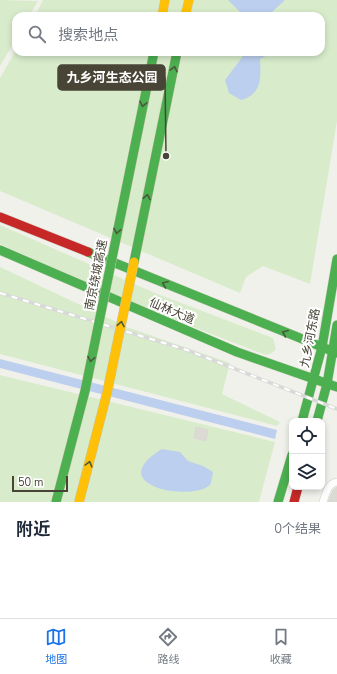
<!DOCTYPE html>
<html lang="zh">
<head>
<meta charset="utf-8">
<style>
  :root { --surface:#fff; --page:#f6f6f7; --text:#1f2937; --muted:#747a83; --line:#e0e1e3; --accent:#1a73e8 }
  body { margin:0; font-family:"Nunito Sans","Noto Sans SC",sans-serif; background:var(--page); color:var(--text) }
  .controls { position:absolute; right:12px; bottom:12px; display:grid; overflow:hidden; border-radius:8px; box-shadow:0 2px 6px #0003 }
  .controls button { width:36px; height:36px; display:grid; place-items:center; padding:0; border:0; border-bottom:1px solid var(--line); background:var(--surface); color:var(--text); font:20px sans-serif }
  .scale { position:absolute; left:12px; bottom:10px; width:56px; box-sizing:border-box; padding-left:4px; border:2px solid #484537; border-top:0; font-size:11px; line-height:14px; white-space:nowrap; color:#484537; -webkit-text-stroke:3px #fff; paint-order:stroke }
  .list { margin:0; padding:0; list-style:none }
  h2 { display:flex; justify-content:space-between; align-items:center; height:52px; margin:0; padding:0 16px; font-size:17px }
  h2 small { font-size:13px; font-weight:400; color:var(--muted) }
  .icon { flex:none; width:22px; height:22px; fill:none; stroke:currentColor; stroke-width:2; stroke-linecap:round; stroke-linejoin:round }
  .map { position:relative; flex:none; width:337px; height:502px; overflow:hidden }
  .search { position:absolute; background:var(--surface); box-shadow:0 2px 6px #0003; left:12px; right:12px; top:12px; height:44px; display:flex; align-items:center; gap:10px; box-sizing:border-box; padding:0 14px; border-radius:12px; color:var(--muted); font-size:15px }
  .sheet { height:116px; background:var(--surface) }
  nav { display:flex; justify-content:space-around; align-items:center; box-sizing:border-box; height:56px; border-top:1px solid var(--line); background:var(--surface); font-size:11px; color:var(--muted) }
  nav a { display:grid; justify-items:center; gap:2px }
  nav .on { color:var(--accent) }
  .map>svg:first-child { display:block }
  .green { fill:#d8eccb }
  .water { fill:#bccfee }
  .building { fill:#dbdad3; stroke:#dad8d1 }
  .lines { fill:none; stroke-linecap:round; stroke-linejoin:round }
  .street-casing { stroke:#cfcfc9; stroke-width:8 }
  .fast-casing { stroke:#d0d0c2; stroke-width:10 }
  .slow-casing { stroke:#d0d0c2; stroke-width:10 }
  .jam-casing { stroke:#d0d0c2; stroke-width:10 }
  .street { stroke:#fdfdfc; stroke-width:7 }
  .fast { stroke:#4caf50; stroke-width:9 }
  .slow { stroke:#ffc107; stroke-width:9 }
  .jam { stroke:#c62828; stroke-width:9 }
  .rail-casing { stroke:#d9d9d8; stroke-width:3.5 }
  .rail { stroke:#fff; stroke-width:2; stroke-dasharray:6; stroke-linecap:butt }
  .fast-bridge-casing { stroke:#c9c4a7; stroke-width:10; stroke-linecap:butt }
  .slow-bridge-casing { stroke:#c9c4a7; stroke-width:10; stroke-linecap:butt }
  .fast-bridge { stroke:#4caf50; stroke-width:9 }
  .slow-bridge { stroke:#ffc107; stroke-width:9 }
  .oneway { stroke:#495a3c }
  .labels { text-anchor:middle; dominant-baseline:central; stroke-width:4; stroke-linejoin:round; paint-order:stroke }
  .street-label { font-size:12px; fill:#484537; stroke:#fff }
  .leader { fill:none; stroke:#484537; stroke-width:1.5 }
  .callout-dot { fill:#484537; stroke:#fff; stroke-width:1.5 }
  .callout { fill:#484537; stroke:#484537; stroke-width:1.5 }
  .callout-label { font-size:13px; text-anchor:middle; font-weight:bold; fill:#fff }
</style>
</head>
<body>
<div class="map">
<svg width="337" height="502" viewBox="0 0 337 502">
  <rect width="100%" height="100%" fill="#f1f1eb"/>
  <g class="green">
    <polygon points="0,0 38,1 29,16 16,16 16,39 0,66"/>
    <polygon points="43,0 337,0 337,121 310,284 263,266 246,277 240,293 0,191 0,78 16,50 16,52 321,52 321,16 35,16"/>
    <polygon points="0,225 155,293 273,338 276,349 272,353 266,355 149,310 0,244"/>
    <polygon points="0,267 127,327 230,363 222,394 280,422 277,426 0,354"/>
    <polygon points="0,375 275,442 259,502 0,502"/>
  </g>
  <g class="water">
    <polygon points="228,0 285,0 272,12 271,16 244,16"/>
    <path d="M246,52H273L260,59C261,78 262,94 241,100L229,93L225,80Z"/>
    <polygon points="0,359 277,430 275,439 0,368"/>
    <path d="M162,449L180,452L188,461L203,466L213,472C212,476 212,481 210,485C192,502 101,486 162,449Z"/>
  </g>
  <g class="building">
    <polygon points="196,427 208,430 206,441 194,438"/>
    <polygon points="337,487 337,502 328,502 333,490"/>
  </g>
  <g class="lines">
    <g class="street-casing">
      <path id="street" d="M323,502C326,494 327,484 337,482"/>
    </g>
    <g class="fast-casing">
      <g id="fast">
        <polyline points="0,250 237,352 337,387"/>
        <polyline points="88,252 337,353"/>
        <polyline points="302,421 322,347 337,259"/>
        <polyline points="317,421 327,384 337,325"/>
        <polyline points="278,502 292,455"/>
      </g>
    </g>
    <g class="slow-casing">
      <g id="slow">
        <polyline points="162,16 165,0"/>
        <polyline points="185,16 189,0"/>
      </g>
    </g>
    <g class="jam-casing">
      <g id="jam">
        <polyline points="0,217 88,252"/>
        <polyline points="294,502 298,487"/>
      </g>
    </g>
    <use href="#street" class="street"/>
    <use href="#fast" class="fast"/>
    <use href="#slow" class="slow"/>
    <use href="#jam" class="jam"/>
    <g class="rail-casing">
      <polyline id="rail" points="0,293 187,350 337,409"/>
    </g>
    <use href="#rail" class="rail"/>
    <g class="fast-bridge-casing">
      <g id="fast-bridge">
        <polyline points="134,262 177,52"/>
        <polyline points="56,502 85,391 154,52"/>
      </g>
    </g>
    <g class="slow-bridge-casing">
      <polyline id="slow-bridge" points="79,502 107,393 134,262"/>
    </g>
    <use href="#fast-bridge" class="fast-bridge"/>
    <use href="#slow-bridge" class="slow-bridge"/>
  </g>
  <defs><path id="oneway-chevron" d="M-2-3.5L2.5 0L-2 3.5" fill="none" stroke-width="1.6" stroke-linecap="round" stroke-linejoin="round"/></defs>
  <g class="oneway">
    <use href="#oneway-chevron" transform="translate(174 69) rotate(-78)"/>
    <use href="#oneway-chevron" transform="translate(143 104) rotate(102)"/>
    <use href="#oneway-chevron" transform="translate(147 197) rotate(-79)"/>
    <use href="#oneway-chevron" transform="translate(117 231) rotate(101)"/>
    <use href="#oneway-chevron" transform="translate(165 284) rotate(-158)"/>
    <use href="#oneway-chevron" transform="translate(121 324) rotate(-79)"/>
    <use href="#oneway-chevron" transform="translate(285 333) rotate(-157)"/>
    <use href="#oneway-chevron" transform="translate(91 359) rotate(101)"/>
    <use href="#oneway-chevron" transform="translate(89 464) rotate(-75)"/>
  </g>
  <g class="labels">
    <g class="street-label">
      <text transform="translate(96 275) rotate(-79)">南京绕城高速</text>
      <text transform="translate(172 311) rotate(23)">仙林大道</text>
      <text transform="translate(310 338) rotate(-79)">九乡河东路</text>
    </g>
  </g>
  <path class="leader" d="M166 156L165 77"/>
  <circle class="callout-dot" cx="166" cy="156" r="4"/>
  <rect class="callout" x="58" y="65" width="107" height="25" rx="4"/>
  <g class="callout-label">
    <text x="112" y="82">九乡河生态公园</text>
  </g>
</svg>
<div class="controls">
<button><svg class="icon" aria-label="locate" viewBox="0 0 24 24"><circle cx="12" cy="12" r="6"/><path d="M12 2v4M12 18v4M2 12h4M18 12h4"/></svg></button>
<button><svg class="icon" aria-label="layers" viewBox="0 0 24 24"><path d="M12 4l9 5-9 5-9-5zM3 14l9 5 9-5"/></svg></button>
</div>
<div class="scale">50 m</div>
<div class="search"><svg class="icon" aria-label="search" viewBox="0 0 24 24"><circle cx="10" cy="10" r="6"/><path d="M15 15l6 6"/></svg>搜索地点</div>
</div>
<section class="sheet">
<h2>附近<small>0个结果</small></h2>
<ul class="list">
</ul>
</section>
<nav>
<a class="on"><svg class="icon" aria-label="map" viewBox="0 0 24 24"><path d="M3 6l6-2 6 2 6-2v14l-6 2-6-2-6 2zM9 4v14M15 6v14"/></svg>地图</a>
<a><svg class="icon" aria-label="directions" viewBox="0 0 24 24"><path d="M12 3l9 9-9 9-9-9zM9 14v-3h6M13 9l2 2-2 2"/></svg>路线</a>
<a><svg class="icon" aria-label="saved" viewBox="0 0 24 24"><path d="M7 4h10v16l-5-4-5 4z"/></svg>收藏</a>
</nav>
</body>
</html>
